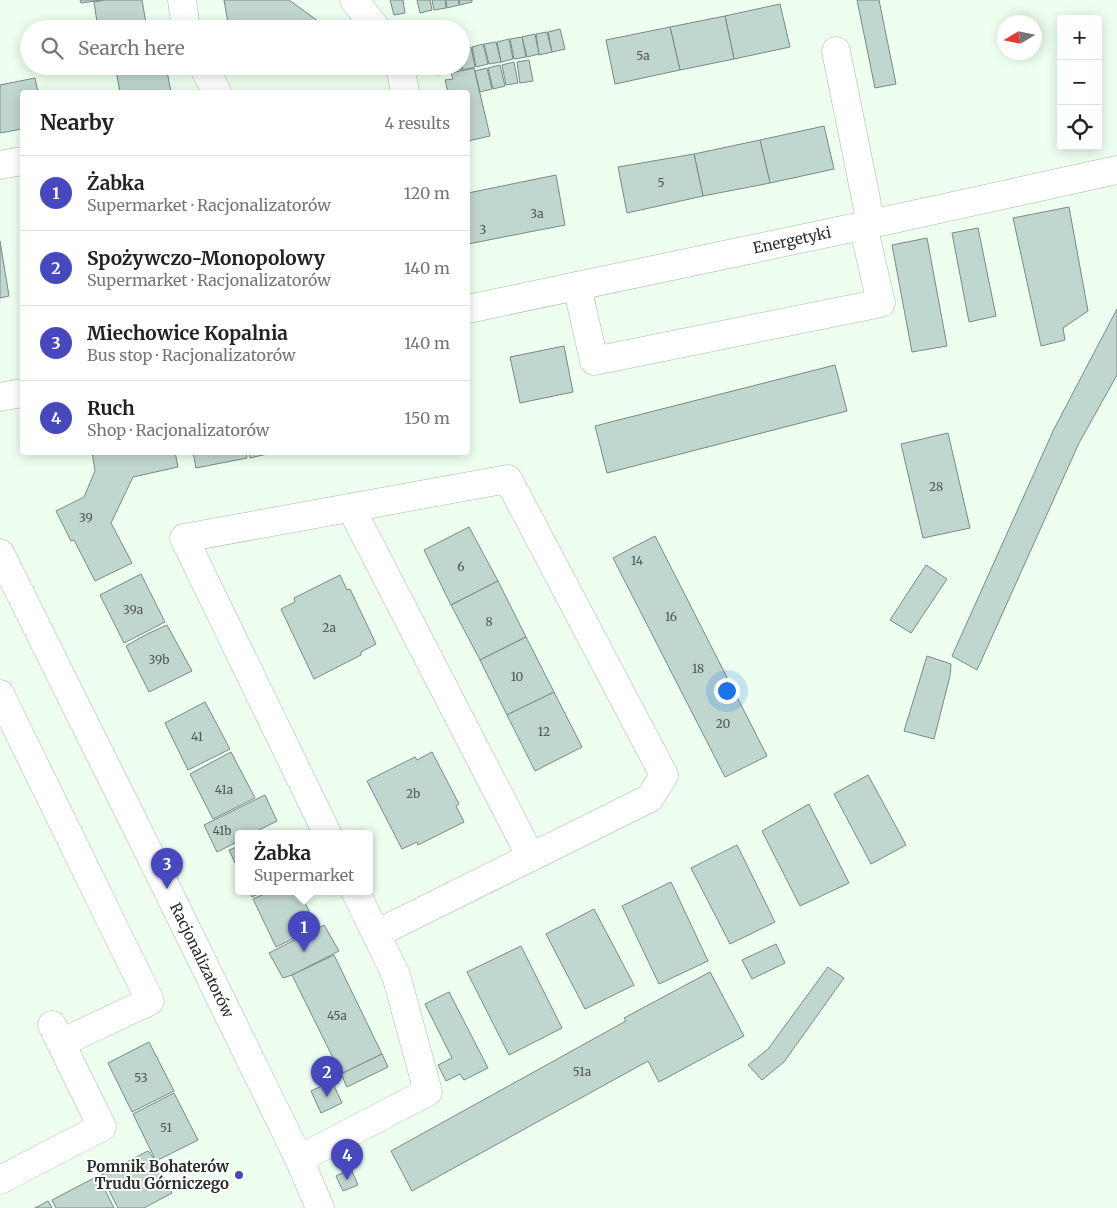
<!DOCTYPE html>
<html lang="en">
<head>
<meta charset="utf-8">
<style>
  :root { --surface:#fff; --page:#f6f6f6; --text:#222; --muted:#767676; --line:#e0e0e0; --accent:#4748be }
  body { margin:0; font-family:Merriweather,serif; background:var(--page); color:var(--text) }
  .controls { position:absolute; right:15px; top:15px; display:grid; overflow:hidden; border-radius:5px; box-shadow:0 2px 12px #0003 }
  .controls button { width:45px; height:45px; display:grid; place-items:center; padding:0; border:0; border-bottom:1px solid var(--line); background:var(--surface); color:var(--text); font:25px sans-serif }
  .compass { position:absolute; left:997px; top:15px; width:45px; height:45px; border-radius:50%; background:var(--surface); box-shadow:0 2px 12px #0003; rotate:260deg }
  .you { position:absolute; left:726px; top:690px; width:18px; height:18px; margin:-12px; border:4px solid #fff; border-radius:50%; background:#1a73e8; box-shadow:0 0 0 8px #1a73e833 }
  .badge { display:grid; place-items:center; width:32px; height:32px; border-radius:50%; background:var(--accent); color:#fff; font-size:16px; font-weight:700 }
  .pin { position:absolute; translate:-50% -41px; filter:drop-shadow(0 1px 2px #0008) }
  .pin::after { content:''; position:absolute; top:26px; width:18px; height:15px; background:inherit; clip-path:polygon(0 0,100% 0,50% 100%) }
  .popup { position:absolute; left:235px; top:830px; width:138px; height:65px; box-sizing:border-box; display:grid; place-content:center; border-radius:5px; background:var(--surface); filter:drop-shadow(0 1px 4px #0005); font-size:16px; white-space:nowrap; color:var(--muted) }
  .popup b { font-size:19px; color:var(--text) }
  .popup::after { content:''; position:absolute; left:50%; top:100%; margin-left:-10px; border:10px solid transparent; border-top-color:var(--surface) }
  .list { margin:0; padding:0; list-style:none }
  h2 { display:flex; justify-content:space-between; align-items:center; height:65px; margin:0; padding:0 20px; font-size:21px }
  h2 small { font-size:16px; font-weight:400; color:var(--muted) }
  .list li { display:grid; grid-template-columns:32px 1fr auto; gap:15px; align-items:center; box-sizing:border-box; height:75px; padding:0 20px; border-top:1px solid var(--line) }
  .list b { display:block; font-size:19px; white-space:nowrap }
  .list p { margin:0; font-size:16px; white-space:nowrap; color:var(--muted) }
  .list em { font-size:16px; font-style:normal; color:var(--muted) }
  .icon { flex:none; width:28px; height:28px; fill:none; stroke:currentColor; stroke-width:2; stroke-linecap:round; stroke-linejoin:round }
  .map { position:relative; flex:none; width:1117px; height:1208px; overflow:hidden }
  .search { position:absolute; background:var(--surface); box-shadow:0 2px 12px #0003; left:20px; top:20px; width:450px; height:55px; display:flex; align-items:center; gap:12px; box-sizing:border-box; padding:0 18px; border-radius:28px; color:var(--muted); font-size:19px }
  .panel { position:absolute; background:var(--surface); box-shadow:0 2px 12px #0003; left:20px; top:90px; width:450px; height:365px; border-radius:5px }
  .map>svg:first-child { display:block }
  .building { fill:#c0d7cf; stroke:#768b84 }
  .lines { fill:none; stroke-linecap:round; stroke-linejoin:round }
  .minor-casing { stroke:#a9b8ab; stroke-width:29 }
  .minor { stroke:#fff; stroke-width:28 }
  .poi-dot { fill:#4748be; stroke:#fff; stroke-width:2 }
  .labels { text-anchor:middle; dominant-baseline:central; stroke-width:4; stroke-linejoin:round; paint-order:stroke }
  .number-label { font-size:12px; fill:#4f5952 }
  .street-label { font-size:15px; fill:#292f29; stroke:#fff }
  .poi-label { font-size:15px; font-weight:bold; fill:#292f29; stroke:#fff; text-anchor:end }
</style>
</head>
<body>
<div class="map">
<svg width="1117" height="1208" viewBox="0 0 1117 1208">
  <rect width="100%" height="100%" fill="#eefff0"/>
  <g class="building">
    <polygon points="80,0 104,0 81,3"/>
    <polygon points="104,0 142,0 147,29 98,29 94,2"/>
    <polygon points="224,0 289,0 318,21 320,29 229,29"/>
    <polygon points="390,0 403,0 405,13 394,15"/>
    <polygon points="417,0 430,0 432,10 420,13"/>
    <polygon points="432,0 445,0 446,8 434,10"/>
    <polygon points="446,0 458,0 459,5 447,8"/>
    <polygon points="459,0 472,0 472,2 460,5"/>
    <polygon points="857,0 879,0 896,84 875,88"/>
    <polygon points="780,4 790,47 734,59 725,16"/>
    <polygon points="725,16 734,59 680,70 670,27"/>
    <polygon points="670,27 680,70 615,84 606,40"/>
    <polygon points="560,29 565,49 552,52 548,32"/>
    <polygon points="547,32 552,52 539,55 536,34"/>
    <polygon points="535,34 539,54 527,57 522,37"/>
    <polygon points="522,37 526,57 514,59 510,39"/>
    <polygon points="509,39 513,59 501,62 497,42"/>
    <polygon points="496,42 501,62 489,64 484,44"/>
    <polygon points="483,44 488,64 476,67 472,47"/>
    <polygon points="471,47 475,67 463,70 461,62 461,49"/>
    <polygon points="529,60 533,81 520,83 517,62"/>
    <polygon points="514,62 518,83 506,85 502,65"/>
    <polygon points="500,65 505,86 493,89 488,68"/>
    <polygon points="115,66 166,66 171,92 120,92"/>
    <polygon points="435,66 447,66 449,73 437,75"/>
    <polygon points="449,66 461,66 462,69 450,72"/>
    <polygon points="474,68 490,136 468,141 468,92 448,92 445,80 453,79 451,73"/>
    <polygon points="487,68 492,89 480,92 475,71"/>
    <polygon points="35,78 38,92 22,92 22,129 0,133 0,85"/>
    <polygon points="824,126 834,169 770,183 760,140"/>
    <polygon points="760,140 770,183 703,196 694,154"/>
    <polygon points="694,154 703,196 627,213 618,167"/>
    <polygon points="556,175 565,225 468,244 468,193"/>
    <polygon points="1069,207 1088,311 1063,328 1065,340 1041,346 1013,218"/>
    <polygon points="978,228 996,316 969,322 952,233"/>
    <polygon points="927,238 947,346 912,352 892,245"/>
    <polygon points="0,241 9,296 0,298"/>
    <polygon points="1117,309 1117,375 1079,443 977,670 952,656 1054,429"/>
    <polygon points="564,346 573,392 520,403 510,357"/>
    <polygon points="835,365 847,411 607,473 595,426"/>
    <polygon points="948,433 970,528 923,538 901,444"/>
    <polygon points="92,452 175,452 178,467 133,477 111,523 132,563 95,581 74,540 71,541 56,511 84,497 95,471"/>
    <polygon points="193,452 246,452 247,458 196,468"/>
    <polygon points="249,452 276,452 250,458"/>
    <polygon points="469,527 498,581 451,605 424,550"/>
    <polygon points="655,536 767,756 725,777 613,558"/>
    <polygon points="926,565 947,579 911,633 890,620"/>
    <polygon points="141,574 165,622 124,643 100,595"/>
    <polygon points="340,575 347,590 350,589 376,644 361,652 361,655 314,679 281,609 295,602 294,598"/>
    <polygon points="498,581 526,637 480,660 451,605"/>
    <polygon points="167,625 192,671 149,692 126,646 147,634"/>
    <polygon points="526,637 554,692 507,715 480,660"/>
    <polygon points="927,656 951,664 950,676 934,739 904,731"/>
    <polygon points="554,692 582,747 535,771 507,715"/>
    <polygon points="205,702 230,749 188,770 165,723"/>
    <polygon points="231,752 255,798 213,819 190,774"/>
    <polygon points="432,752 459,804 456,806 464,822 418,845 417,842 402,849 367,781 415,757 417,760"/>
    <polygon points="868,775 906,845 871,864 834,794"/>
    <polygon points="265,795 277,821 253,833 239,833 239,841 217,852 204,825"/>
    <polygon points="809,804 849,883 800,906 762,831"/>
    <polygon points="737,845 775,922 730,944 691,868"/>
    <polygon points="239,846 239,871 229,850"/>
    <polygon points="671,882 708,961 659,984 622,906"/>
    <polygon points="249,891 264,891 252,897"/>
    <polygon points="271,891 299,891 317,927 276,947 253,899"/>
    <polygon points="594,909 634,985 585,1009 546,934"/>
    <polygon points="324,925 339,951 292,975 283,978 269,953"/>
    <polygon points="776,944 785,963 752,979 742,960"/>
    <polygon points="521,946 562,1028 509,1055 467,972"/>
    <polygon points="334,955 382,1054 341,1074 292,975"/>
    <polygon points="828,967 844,978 784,1062 762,1080 748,1065 768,1049"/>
    <polygon points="710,972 744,1036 659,1082 648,1061 412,1191 391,1151 626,1021 624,1018"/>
    <polygon points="449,992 488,1068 464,1080 460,1074 446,1081 438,1065 452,1058 425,1004"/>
    <polygon points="149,1042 174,1091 132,1112 108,1063"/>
    <polygon points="382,1054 388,1067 347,1087 341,1074"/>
    <polygon points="332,1081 342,1103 321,1113 311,1091"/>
    <polygon points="174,1093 198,1140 156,1161 133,1114"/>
    <polygon points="148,1151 156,1161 172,1193 144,1208 118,1208 101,1175"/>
    <polygon points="351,1169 358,1185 343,1191 336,1176"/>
    <polygon points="98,1176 114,1208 56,1208 52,1200"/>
    <polygon points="48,1201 52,1208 35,1208"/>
  </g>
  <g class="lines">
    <g class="minor-casing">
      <g id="minor">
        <polyline points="182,0 186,29"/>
        <polyline points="354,0 377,29"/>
        <polyline points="836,51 871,224"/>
        <polyline points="203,66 217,92"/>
        <polyline points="400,66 405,92"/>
        <polyline points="0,165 22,161"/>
        <polyline points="577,286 594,361 881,303 863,225"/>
        <polyline points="468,309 871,224 1117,170"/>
        <polyline points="0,397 22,393"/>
        <polyline points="351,508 531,857"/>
        <polyline points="0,553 167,889 299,1159 320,1208"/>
        <polyline points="0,694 150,1001 61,1043"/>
        <polyline points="327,833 184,538 508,479 664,775 650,798 376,934"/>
        <polyline points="299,1159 428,1092 396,975 355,891"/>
        <polyline points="0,1180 102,1127 52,1025"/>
      </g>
    </g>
    <use href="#minor" class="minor"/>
  </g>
  <circle class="poi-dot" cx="239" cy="1175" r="5"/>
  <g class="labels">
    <g class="number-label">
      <text x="643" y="55">5a</text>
      <text x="661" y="182">5</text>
      <text x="537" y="213">3a</text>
      <text x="483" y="229">3</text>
      <text x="936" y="486">28</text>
      <text x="86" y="517">39</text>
      <text x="637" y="560">14</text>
      <text x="461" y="566">6</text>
      <text x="133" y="609">39a</text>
      <text x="671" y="616">16</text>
      <text x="489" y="621">8</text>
      <text x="329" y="627">2a</text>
      <text x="159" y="659">39b</text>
      <text x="698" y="668">18</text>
      <text x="517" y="676">10</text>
      <text x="723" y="723">20</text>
      <text x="544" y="731">12</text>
      <text x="197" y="736">41</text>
      <text x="224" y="789">41a</text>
      <text x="413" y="793">2b</text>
      <text x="222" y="830">41b</text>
      <text x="337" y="1015">45a</text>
      <text x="582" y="1071">51a</text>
      <text x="141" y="1077">53</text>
      <text x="166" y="1127">51</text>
    </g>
    <g class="street-label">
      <text transform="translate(792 240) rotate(-12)">Energetyki</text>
      <text transform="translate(202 960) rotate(64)">Racjonalizatorów</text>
    </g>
    <g class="poi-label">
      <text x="229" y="1166">Pomnik Bohaterów<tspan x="229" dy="17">Trudu Górniczego</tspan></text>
    </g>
  </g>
</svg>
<div class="controls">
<button>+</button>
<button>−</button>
<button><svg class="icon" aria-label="locate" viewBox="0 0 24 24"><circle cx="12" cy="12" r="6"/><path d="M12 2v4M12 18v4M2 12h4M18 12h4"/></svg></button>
</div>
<svg class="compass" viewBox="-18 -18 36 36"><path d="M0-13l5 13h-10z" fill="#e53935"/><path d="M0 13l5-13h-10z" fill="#767676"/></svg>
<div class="you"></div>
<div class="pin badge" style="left:304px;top:952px">1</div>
<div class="popup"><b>Żabka</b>Supermarket</div>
<div class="pin badge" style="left:327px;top:1097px">2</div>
<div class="pin badge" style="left:167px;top:889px">3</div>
<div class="pin badge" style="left:347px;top:1180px">4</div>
<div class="search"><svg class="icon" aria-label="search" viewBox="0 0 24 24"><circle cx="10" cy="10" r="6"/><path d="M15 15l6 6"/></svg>Search here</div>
<section class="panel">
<h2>Nearby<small>4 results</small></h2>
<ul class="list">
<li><span class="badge">1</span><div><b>Żabka</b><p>Supermarket · Racjonalizatorów</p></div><em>120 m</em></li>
<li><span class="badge">2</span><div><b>Spożywczo-Monopolowy</b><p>Supermarket · Racjonalizatorów</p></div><em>140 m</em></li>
<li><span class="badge">3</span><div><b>Miechowice Kopalnia</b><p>Bus stop · Racjonalizatorów</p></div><em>140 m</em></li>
<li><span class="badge">4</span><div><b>Ruch</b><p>Shop · Racjonalizatorów</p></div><em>150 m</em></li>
</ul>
</section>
</div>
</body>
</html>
